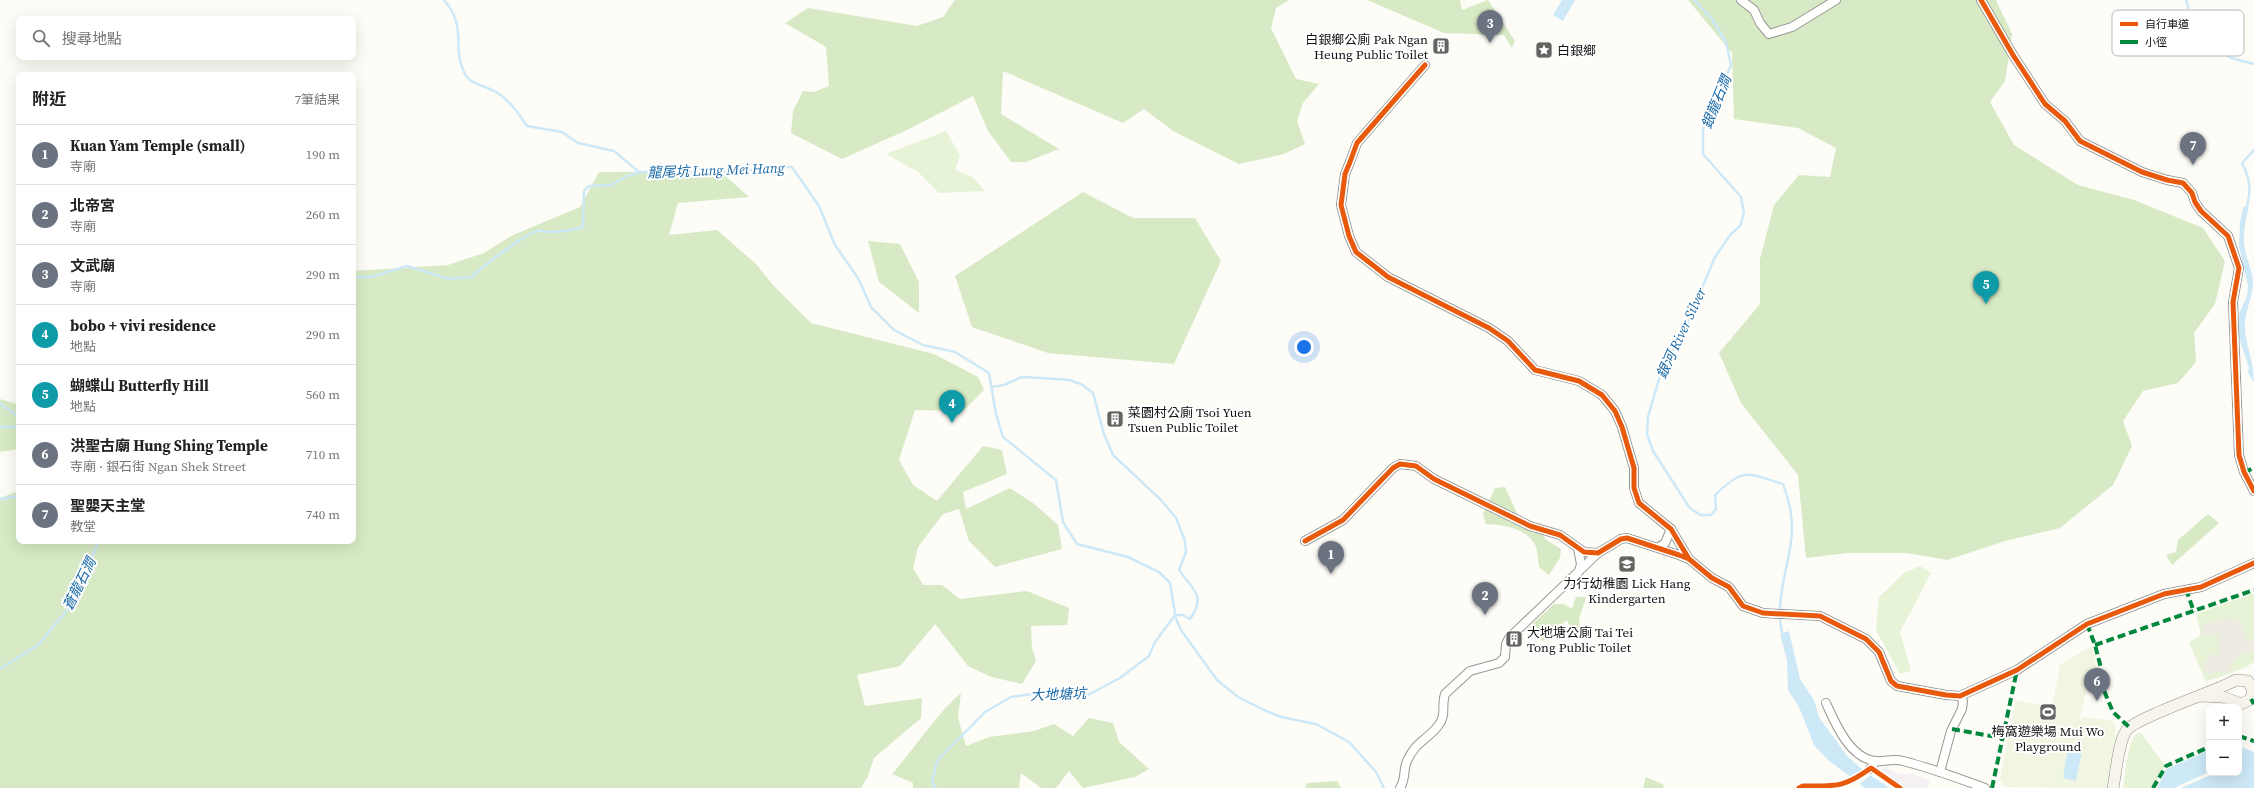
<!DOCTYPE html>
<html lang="zh-TW">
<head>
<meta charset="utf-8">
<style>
  :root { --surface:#fff; --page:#f2f2f2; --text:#222; --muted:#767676; --line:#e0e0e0; --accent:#646362 }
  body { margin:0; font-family:"Source Serif 4","Noto Sans TC",serif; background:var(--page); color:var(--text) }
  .controls { position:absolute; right:12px; bottom:12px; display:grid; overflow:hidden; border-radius:8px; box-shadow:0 4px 16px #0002 }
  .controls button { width:36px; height:36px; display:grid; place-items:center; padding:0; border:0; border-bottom:1px solid var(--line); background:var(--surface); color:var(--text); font:20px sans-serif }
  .you { position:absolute; left:1304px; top:347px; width:14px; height:14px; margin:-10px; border:3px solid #fff; border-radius:50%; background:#1a73e8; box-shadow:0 0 0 6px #1a73e833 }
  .badge { display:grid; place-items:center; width:26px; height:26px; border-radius:50%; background:var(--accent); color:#fff; font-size:13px; font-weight:700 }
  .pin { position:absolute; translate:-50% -33px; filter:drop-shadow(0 1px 2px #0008) }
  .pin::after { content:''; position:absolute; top:21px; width:14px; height:12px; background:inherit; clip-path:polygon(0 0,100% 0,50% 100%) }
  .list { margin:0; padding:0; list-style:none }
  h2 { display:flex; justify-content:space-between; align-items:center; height:52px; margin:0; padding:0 16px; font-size:17px }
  h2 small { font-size:13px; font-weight:400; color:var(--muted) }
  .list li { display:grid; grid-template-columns:26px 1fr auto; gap:12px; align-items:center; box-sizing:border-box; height:60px; padding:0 16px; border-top:1px solid var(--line) }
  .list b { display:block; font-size:15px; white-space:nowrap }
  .list p { margin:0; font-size:13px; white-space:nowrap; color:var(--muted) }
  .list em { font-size:13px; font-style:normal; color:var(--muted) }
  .icon { flex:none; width:22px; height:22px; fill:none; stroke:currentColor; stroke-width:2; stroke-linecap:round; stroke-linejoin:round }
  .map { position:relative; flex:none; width:2254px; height:788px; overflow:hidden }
  .search { position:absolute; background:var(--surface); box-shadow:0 4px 16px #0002; left:16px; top:16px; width:340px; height:44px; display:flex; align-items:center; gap:10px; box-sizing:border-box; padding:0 14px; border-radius:8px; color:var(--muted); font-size:15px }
  .panel { position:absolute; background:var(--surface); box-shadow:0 4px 16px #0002; left:16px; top:72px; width:340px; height:472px; border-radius:8px }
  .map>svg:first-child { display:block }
  .industrial { fill:#f5f0f3 }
  .green { fill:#e7f3d7 }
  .forest { fill:#d8eac5 }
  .pitch { fill:#f0f6e1 }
  .plaza { fill:#edebe2 }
  .water { fill:#cde8f7 }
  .pier { fill:#fdfcf7 }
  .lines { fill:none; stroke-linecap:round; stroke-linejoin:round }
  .stream { stroke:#cde8f7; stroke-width:2.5 }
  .street-casing { stroke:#979795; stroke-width:10 }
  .secondary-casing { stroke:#8e8d8b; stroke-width:12 }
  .street { stroke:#fffffe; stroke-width:8 }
  .secondary { stroke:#f6f4eb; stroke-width:11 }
  .quiet { stroke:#00873e; stroke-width:4; stroke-dasharray:8 4; stroke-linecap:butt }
  .cycleway-casing { stroke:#fff; stroke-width:8 }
  .cycleway { stroke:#e8590c; stroke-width:5 }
  .labels { text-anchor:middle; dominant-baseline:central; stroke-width:4; stroke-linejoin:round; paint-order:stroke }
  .poi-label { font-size:13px; fill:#111; stroke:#fff; text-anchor:start }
  .water-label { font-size:14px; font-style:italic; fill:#1768a6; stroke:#fff }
  .key { fill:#fff; stroke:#b8b8b8; stroke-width:1 }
  .key-label { font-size:11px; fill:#111 }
</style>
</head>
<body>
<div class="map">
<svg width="2254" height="788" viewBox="0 0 2254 788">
  <rect width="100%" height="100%" fill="#fdfcf7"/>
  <polygon class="industrial" points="1884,767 1898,774 1914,774 1930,781 1927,788 1907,788 1879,772"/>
  <g class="green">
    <polygon points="946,131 960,155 955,170 973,177 985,191 939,193 918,172 886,154"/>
    <polygon points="1920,566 1931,573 1900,632 1911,671 1900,674 1876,630 1879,597 1904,573"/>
    <polygon points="2254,593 2254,662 2244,668 2206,682 2189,642 2200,636 2200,630 2196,614"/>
    <path d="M2137,733H2141L2165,765L2152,788H2123C2126,772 2126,746 2137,733Z"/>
  </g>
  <g class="forest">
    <polygon points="955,0 1289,0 1276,8 1271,28 1296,79 1319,84 1303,103 1297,121 1305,144 1284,154 1239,164 1173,131 1144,109 1123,123 1003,71 1001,114 1059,149 1026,162 1011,162 988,131 973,96 907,130 842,159 791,133 793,111 803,91 814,92 829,86 826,47 785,23 808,8 917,26 943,17"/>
    <polygon points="1367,0 1460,0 1462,10 1488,0 1515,41 1512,48 1504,35 1444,33"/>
    <polygon points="1688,0 1996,0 2012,34 2005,81 1990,102 2014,145 2078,185 2134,200 2203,228 2225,261 2215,304 2194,333 2196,362 2178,383 2143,391 2123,421 2132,446 2113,485 2060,528 2005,541 1947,560 1907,553 1848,553 1806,558 1798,475 1741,403 1719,353 1760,304 1760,259 1774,205 1799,175 1830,177 1836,148 1798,128 1734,119 1732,53"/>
    <polygon points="720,171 749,197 678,203 669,235 717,230 756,264 772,284 811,323 934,354 978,377 984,390 963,411 915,410 899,460 913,485 937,501 983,446 1002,450 1007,474 963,492 966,509 1010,488 1033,503 1058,525 1062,549 995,567 969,541 959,509 943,514 918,547 913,568 923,585 942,585 960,599 1027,591 1069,608 1067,625 1031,626 1032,648 1036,661 1022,684 991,677 968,666 935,624 900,666 857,675 865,706 922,698 921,718 874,758 868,776 861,788 0,788 0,498 19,491 19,541 353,541 353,271 448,265 484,253 513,235 580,207 599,172"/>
    <polygon points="1083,192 1133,218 1195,218 1221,261 1174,364 1048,353 972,327 955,276"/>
    <polygon points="868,241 900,244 919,282 919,313 879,282"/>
    <polygon points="0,399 19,405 19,449 0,452"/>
    <path d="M1505,487L1523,526L1534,533L1540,522L1545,539L1561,549L1560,558L1549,575L1539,567C1538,561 1538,550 1535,545C1525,527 1503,525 1486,524L1483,514L1495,488Z"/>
    <polygon points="2208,514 2219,523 2172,565 2166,555 2176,552 2178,540"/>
    <polygon points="1576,597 1586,597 1579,619 1582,640 1571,630 1567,620 1543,641 1531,634 1528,628 1554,604 1564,604 1572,609"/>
    <path d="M961,693L958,718L966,746L989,737L1034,731L1054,724L1073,736L1089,718L1113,723L1119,742L1149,769L1135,777L1083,788L1069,771L1056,788H1041L1021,773L1019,788H913V783L892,774C915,748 934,717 961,693Z"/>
    <polygon points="1646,777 1664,785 1663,788 1643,788"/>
    <polygon points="1337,781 1341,788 1305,788 1307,783"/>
  </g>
  <polygon class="pitch" points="2092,646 2098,669 2088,680 2080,719 2084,717 2113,721 2117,736 2107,788 2005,787 2000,779 2016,700 2052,708 2060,665"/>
  <polygon class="plaza" points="2228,618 2238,620 2248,639 2254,641 2254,651 2241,654 2231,665 2231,671 2222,674 2220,670 2209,675 2204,672 2204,663 2209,659 2209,654 2219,656 2217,643 2219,636 2202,635 2201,631 2204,624"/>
  <g class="water">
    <polygon points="1562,0 1575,0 1563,21 1553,15"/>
    <path d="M2243,207H2249C2245,221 2242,236 2245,250C2247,260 2252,270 2253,280C2254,294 2246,308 2245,322C2244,342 2254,361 2254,382L2248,373L2249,368L2238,335L2239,314L2247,296L2248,286L2239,246L2240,223Z"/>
    <polygon points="1789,631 1800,679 1814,700 1819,717 1847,756 1864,771 1890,788 1865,788 1827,759 1814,745 1799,707 1788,690 1787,660 1780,634"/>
    <polygon points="2239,746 2254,752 2254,788 2157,788 2167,769 2209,750 2209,773 2239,773"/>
    <polygon points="2068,748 2082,751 2076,781 2063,778"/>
  </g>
  <g class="pier">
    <polygon points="1865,769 1872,774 1858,785 1852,780"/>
    <polygon points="2209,772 2215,773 2181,788 2174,788"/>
  </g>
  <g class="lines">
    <g class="stream">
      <path d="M444,0C468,27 451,48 465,74C471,85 486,86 496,92C510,100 518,113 527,126L562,132L578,143L614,151L639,172H740L770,167H792L819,206L835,245L858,278L871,307L894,330L923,345L955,352L989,373L996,414L1003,437L1056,480L1063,522L1077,544L1128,557L1159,572L1170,583L1176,619L1181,630L1217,680L1238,697L1264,710L1281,717L1316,724L1349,742L1376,772L1384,788"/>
      <path d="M1694,0L1712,19L1726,42L1731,65L1703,129V154L1741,197L1744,213L1740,226L1730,235L1715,257L1681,338L1663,365L1648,417L1647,434L1653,451L1689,507L1700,515H1711L1716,509L1715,495C1744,467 1746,473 1783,484C1790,501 1794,523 1791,542C1787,573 1774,604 1783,636"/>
      <polyline points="2186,0 2192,20 2215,42 2222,52 2231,58 2254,64"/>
      <path d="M2246,210C2251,192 2251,180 2242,163L2254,150"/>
      <path d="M353,277H371L407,266L449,279L472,277C482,267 525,234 537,231C541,230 545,232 549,232C560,232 572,230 583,227L584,191L589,186L611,185L625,177L639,172"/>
      <polyline points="0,404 19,417"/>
      <polyline points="0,427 19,427"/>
      <polyline points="0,499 19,496"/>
      <polyline points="0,669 38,645 69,608 99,541"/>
      <path d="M936,788L932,782L937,761L985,712L1011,697L1055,691L1086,696L1120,678L1149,656L1155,642L1175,615H1183L1190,619C1207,595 1192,589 1179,570L1186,552L1185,541L1176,518L1160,499L1113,455L1104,434L1093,393L1081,384L1069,380L1042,378L1022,377L1004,385L991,387"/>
    </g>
    <g class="street-casing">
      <g id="street">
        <polyline points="1741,0 1754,10 1760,23 1769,34 1792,27 1836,0"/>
        <polyline points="1981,0 2013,55 2045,104 2065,121 2080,141 2142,172 2167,180 2183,183 2192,193 2195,202 2201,211 2228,236 2239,268 2233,302 2239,455 2244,472 2254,491"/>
        <polyline points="1425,65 1357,143 1350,162 1345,174 1341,205 1349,236 1356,252 1388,277 1489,328 1508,341 1535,370 1579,381 1602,395 1615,411 1622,427 1634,468 1634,488 1639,503 1671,529 1689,559"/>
        <polyline points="1305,541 1343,520 1393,468 1400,464 1416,466 1434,479 1530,526 1560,535 1584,552 1598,553 1621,539 1627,538 1679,555 1689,559 1712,578 1729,587 1743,606 1763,613 1820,616 1866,639 1879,652 1891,681 1897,686 1946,695 1960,696 2017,670 2087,624 2164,594 2201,587 2254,563"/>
        <polyline points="1659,547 1665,543 1671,529"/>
        <polyline points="1578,549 1581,564 1579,571"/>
        <path d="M1826,703C1835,723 1850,759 1876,761C1885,762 1893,758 1903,761C1931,768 1958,778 1985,788"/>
        <polyline points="1870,769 1876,761"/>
        <polyline points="1940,772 1951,731 1962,709 1963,701 1960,696"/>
        <path d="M1400,788C1406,779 1403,770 1407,761C1416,741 1426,741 1438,726C1447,715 1441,706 1445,694L1470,671L1499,663L1505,657L1506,644L1509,638L1598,553"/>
      </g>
    </g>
    <g class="secondary-casing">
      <path id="secondary" d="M2113,788C2116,773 2118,744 2126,731C2134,718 2217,691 2236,680L2248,681L2253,691L2251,699L2241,704L2223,697L2200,696"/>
    </g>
    <use href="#street" class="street"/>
    <use href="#secondary" class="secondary"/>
    <g class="quiet">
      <polyline points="2244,472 2254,468"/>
      <polyline points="2186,589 2194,612"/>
      <polyline points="2087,624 2095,645 2101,668 2097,674 2113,712 2129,727"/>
      <polyline points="2095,645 2254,590"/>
      <polyline points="2251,699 2254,704"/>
      <polyline points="1952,729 2002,738"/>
      <polyline points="2239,736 2254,741"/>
      <polyline points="1992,788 2017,670"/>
      <polyline points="2153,788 2166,766 2209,747"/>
    </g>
    <g class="cycleway-casing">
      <g id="cycleway">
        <polyline points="1981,0 2013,55 2045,104 2065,121 2080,141 2142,172 2167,180 2183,183 2192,193 2195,202 2201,211 2228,236 2239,268 2233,302 2239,455 2244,472 2254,491"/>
        <polyline points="1425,65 1357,143 1350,162 1345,174 1341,205 1349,236 1356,252 1388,277 1489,328 1508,341 1535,370 1579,381 1602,395 1615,411 1622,427 1634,468 1634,488 1639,503 1671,529 1689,559"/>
        <polyline points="1305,541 1343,520 1393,468 1400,464 1416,466 1434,479 1530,526 1560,535 1584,552 1598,553 1621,539 1627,538 1679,555 1689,559 1712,578 1729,587 1743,606 1763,613 1820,616 1866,639 1879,652 1891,681 1897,686 1946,695 1960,696 2017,670 2087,624 2164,594 2201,587 2254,563"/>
        <path d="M1799,788L1803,786C1837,786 1843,788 1871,768L1900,788"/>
      </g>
    </g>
    <use href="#cycleway" class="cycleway"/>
  </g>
  <defs>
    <g id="building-square" transform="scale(0.9)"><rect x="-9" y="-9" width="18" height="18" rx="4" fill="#646362" stroke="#fff"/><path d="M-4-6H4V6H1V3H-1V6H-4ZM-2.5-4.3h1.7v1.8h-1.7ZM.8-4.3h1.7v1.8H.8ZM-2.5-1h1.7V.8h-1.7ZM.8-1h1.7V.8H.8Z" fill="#fff"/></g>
    <g id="sight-square" transform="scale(0.9)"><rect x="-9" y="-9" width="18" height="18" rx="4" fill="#646362" stroke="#fff"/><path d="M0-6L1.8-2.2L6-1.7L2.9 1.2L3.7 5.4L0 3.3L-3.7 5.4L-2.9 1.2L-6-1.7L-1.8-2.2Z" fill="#fff"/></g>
    <g id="school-square" transform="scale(0.9)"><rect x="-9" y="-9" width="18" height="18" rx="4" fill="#646362" stroke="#fff"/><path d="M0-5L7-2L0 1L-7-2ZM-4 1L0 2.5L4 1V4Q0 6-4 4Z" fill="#fff"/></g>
    <g id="stadium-square" transform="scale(0.9)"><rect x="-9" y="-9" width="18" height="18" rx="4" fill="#646362" stroke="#fff"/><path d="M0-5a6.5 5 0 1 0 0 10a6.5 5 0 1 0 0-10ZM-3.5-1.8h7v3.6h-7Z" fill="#fff"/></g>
  </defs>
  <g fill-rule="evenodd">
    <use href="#building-square" x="1441" y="46"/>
    <use href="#sight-square" x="1544" y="50"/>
    <use href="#building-square" x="1115" y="419"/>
    <use href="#school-square" x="1627" y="564"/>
    <use href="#building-square" x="1514" y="639"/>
    <use href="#stadium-square" x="2048" y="712"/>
  </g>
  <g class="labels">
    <g class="poi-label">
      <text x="1428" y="39" text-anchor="end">白銀鄉公廁 Pak Ngan<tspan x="1428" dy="15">Heung Public Toilet</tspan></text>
      <text x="1557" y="50">白銀鄉</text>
      <text x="1128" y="412">菜園村公廁 Tsoi Yuen<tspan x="1128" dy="15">Tsuen Public Toilet</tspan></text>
      <text x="1627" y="583" text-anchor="middle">力行幼稚園 Lick Hang<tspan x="1627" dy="15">Kindergarten</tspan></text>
      <text x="1527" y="632">大地塘公廁 Tai Tei<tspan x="1527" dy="15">Tong Public Toilet</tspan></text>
      <text x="2048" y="731" text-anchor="middle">梅窩遊樂場 Mui Wo<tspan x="2048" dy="15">Playground</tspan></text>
    </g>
    <g class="water-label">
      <text transform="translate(1716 102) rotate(-68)">銀龍石澗</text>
      <text transform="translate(716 170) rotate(-2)">龍尾坑 Lung Mei Hang</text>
      <text transform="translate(1681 333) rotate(-65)">銀河 River Silver</text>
      <text transform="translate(79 584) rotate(-64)">蒼龍石澗</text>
      <text transform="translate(1058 694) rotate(-2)">大地塘坑</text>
    </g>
  </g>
  <rect x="2112" y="10" width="132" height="46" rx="6" class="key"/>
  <rect x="2120" y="22" width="18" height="4" fill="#e8590c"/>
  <rect x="2120" y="40" width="18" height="4" fill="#00873e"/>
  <g class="key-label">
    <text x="2145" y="28">自行車道</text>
    <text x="2145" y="46">小徑</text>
  </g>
</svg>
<div class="controls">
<button>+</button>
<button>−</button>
</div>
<div class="you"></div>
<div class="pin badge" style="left:1331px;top:574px;background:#6b7280">1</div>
<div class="pin badge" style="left:1485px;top:615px;background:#6b7280">2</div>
<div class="pin badge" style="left:1490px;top:43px;background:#6b7280">3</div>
<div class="pin badge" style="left:952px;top:423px;background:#0f9aa8">4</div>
<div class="pin badge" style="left:1986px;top:304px;background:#0f9aa8">5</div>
<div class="pin badge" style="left:2097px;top:701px;background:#6b7280">6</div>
<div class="pin badge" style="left:2193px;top:165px;background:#6b7280">7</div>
<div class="search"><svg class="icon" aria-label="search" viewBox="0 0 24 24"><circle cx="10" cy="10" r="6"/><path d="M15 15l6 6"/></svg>搜尋地點</div>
<section class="panel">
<h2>附近<small>7筆結果</small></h2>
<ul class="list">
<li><span class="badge" style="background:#6b7280">1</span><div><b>Kuan Yam Temple (small)</b><p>寺廟</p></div><em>190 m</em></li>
<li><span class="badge" style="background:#6b7280">2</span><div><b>北帝宮</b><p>寺廟</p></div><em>260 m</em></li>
<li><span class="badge" style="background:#6b7280">3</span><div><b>文武廟</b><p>寺廟</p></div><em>290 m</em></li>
<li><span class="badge" style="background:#0f9aa8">4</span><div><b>bobo + vivi residence</b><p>地點</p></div><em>290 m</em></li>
<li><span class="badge" style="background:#0f9aa8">5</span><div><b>蝴蝶山 Butterfly Hill</b><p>地點</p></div><em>560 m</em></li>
<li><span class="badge" style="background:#6b7280">6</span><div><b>洪聖古廟 Hung Shing Temple</b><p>寺廟 · 銀石街 Ngan Shek Street</p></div><em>710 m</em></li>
<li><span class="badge" style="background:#6b7280">7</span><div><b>聖嬰天主堂</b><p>教堂</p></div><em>740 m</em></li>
</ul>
</section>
</div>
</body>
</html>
